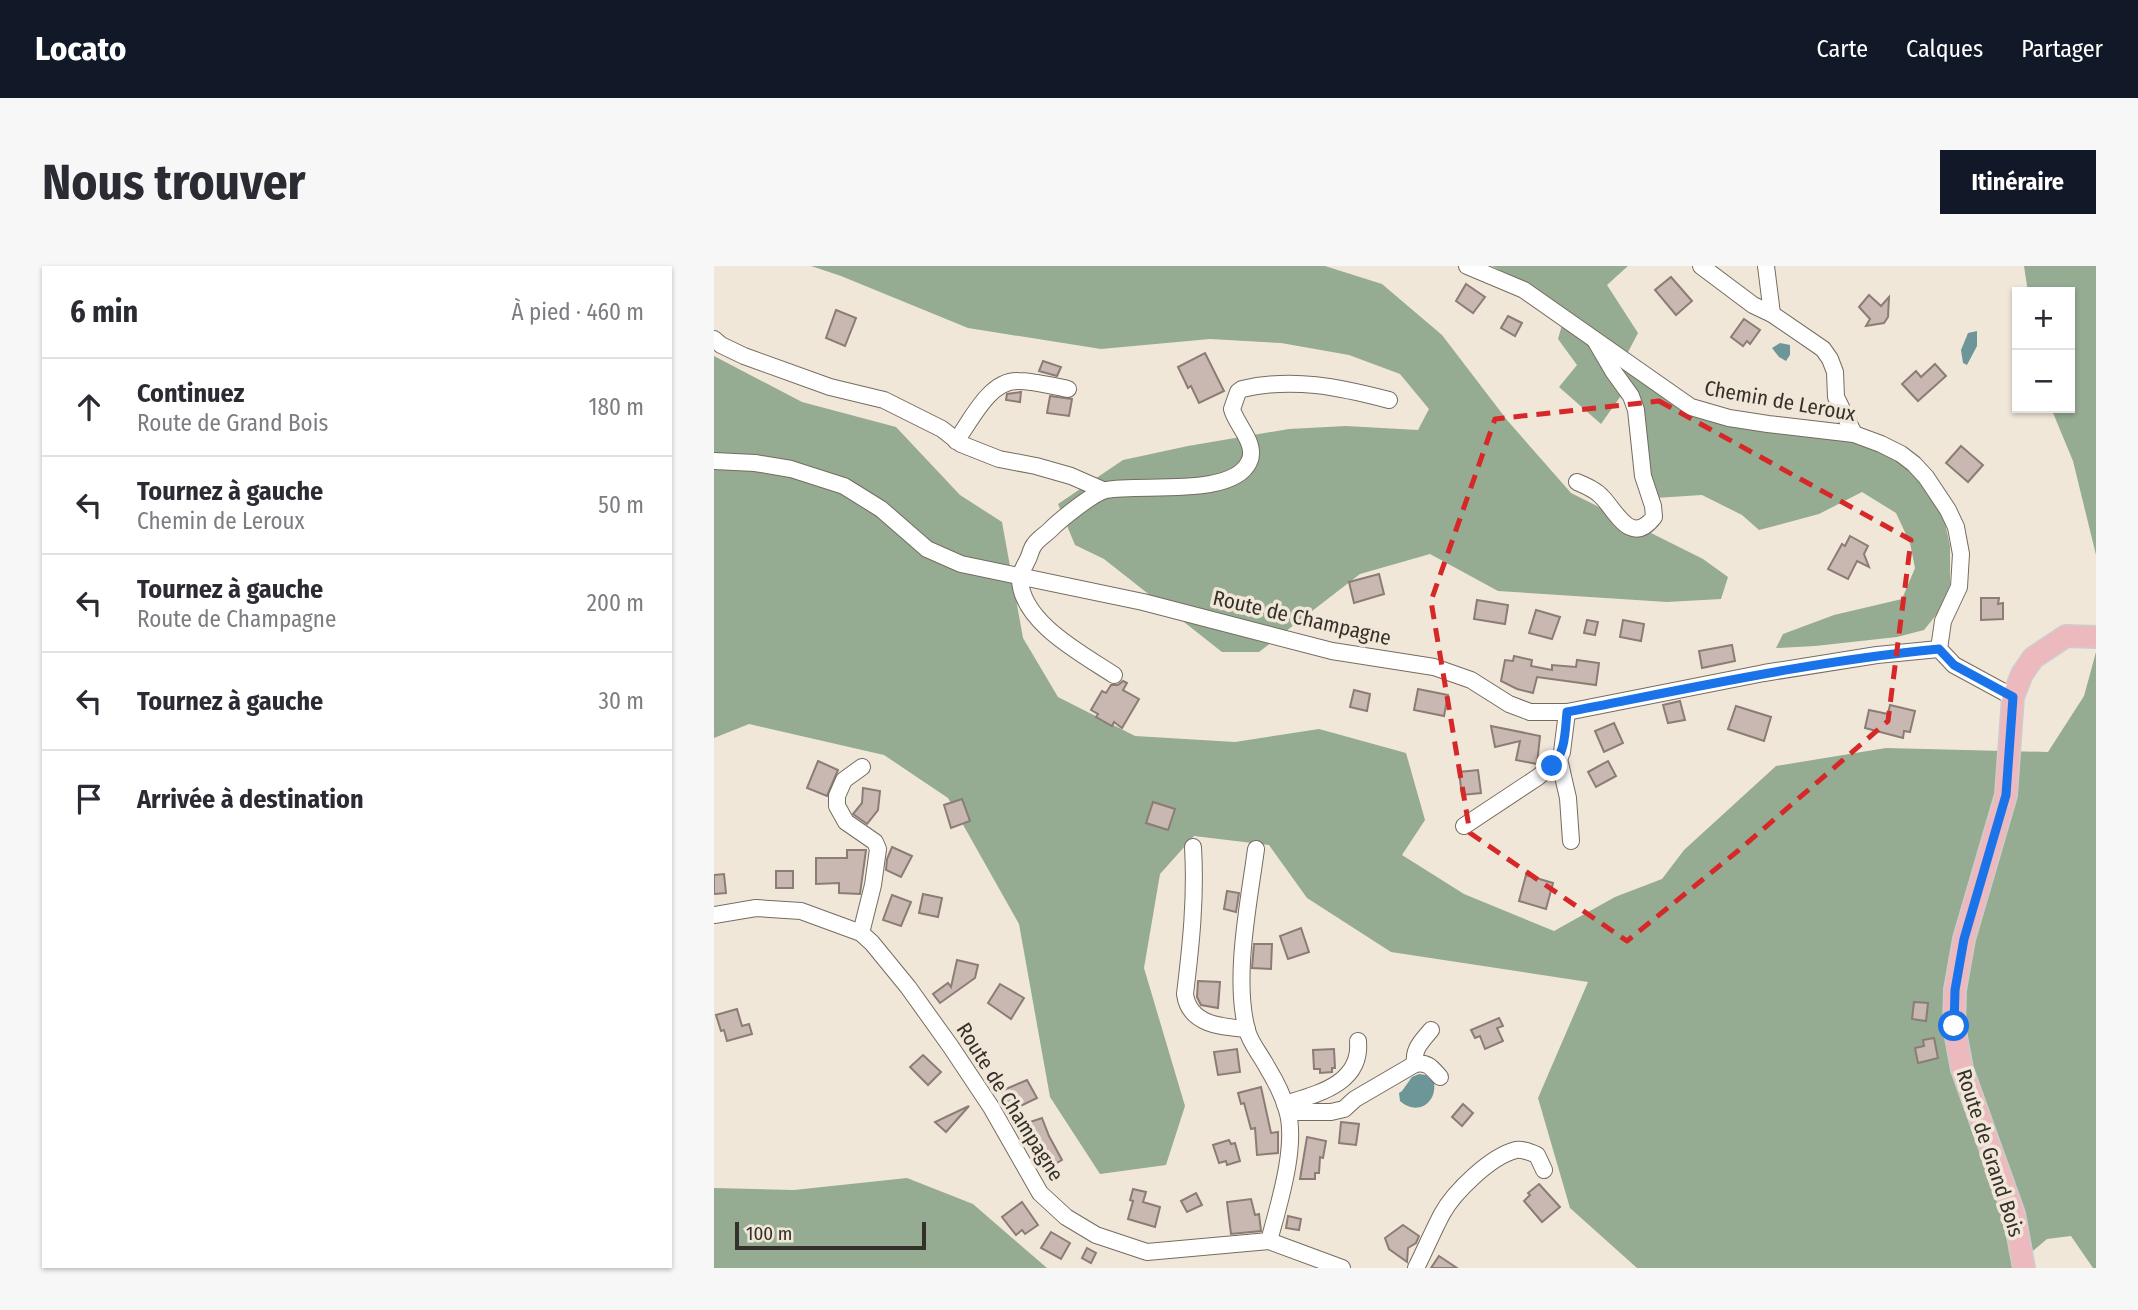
<!DOCTYPE html>
<html lang="fr">
<head>
<meta charset="utf-8">
<style>
  :root { --surface:#fff; --page:#f7f7f7; --text:#2b2b33; --muted:#7c7c81; --line:#e1e1e2; --accent:#111827 }
  body { margin:0; font-family:"Fira Sans Condensed",sans-serif; background:var(--page); color:var(--text) }
  .controls { position:absolute; right:21px; top:21px; display:grid; overflow:hidden; border-radius:0px; box-shadow:0 2px 5px #0004 }
  .controls button { width:63px; height:63px; display:grid; place-items:center; padding:0; border:0; border-bottom:2px solid var(--line); background:var(--surface); color:var(--text); font:35px sans-serif }
  .scale { position:absolute; left:21px; bottom:18px; width:191px; box-sizing:border-box; padding-left:7px; border:4px solid #34302a; border-top:0; font-size:19px; line-height:24px; white-space:nowrap; color:#34302a; -webkit-text-stroke:5px #f1e7d9; paint-order:stroke }
  .stop { position:absolute; width:21px; height:21px; margin:-16px; border:5px solid #1a73e8; border-radius:50%; background:#fff }
  .stop.end { background:#1a73e8; border-color:#fff; box-shadow:0 2px 7px #0008 }
  .list { margin:0; padding:0; list-style:none }
  h2 { display:flex; justify-content:space-between; align-items:center; height:91px; margin:0; padding:0 28px; font-size:30px }
  h2 small { font-size:23px; font-weight:400; color:var(--muted) }
  .list li { display:grid; grid-template-columns:46px 1fr auto; gap:21px; align-items:center; box-sizing:border-box; height:98px; padding:0 28px; border-top:2px solid var(--line) }
  .list b { display:block; font-size:26px; white-space:nowrap }
  .list p { margin:0; font-size:23px; white-space:nowrap; color:var(--muted) }
  .list em { font-size:23px; font-style:normal; color:var(--muted) }
  .icon { flex:none; width:38px; height:38px; fill:none; stroke:currentColor; stroke-width:2; stroke-linecap:round; stroke-linejoin:round }
  .map { position:relative; flex:none; width:1382px; height:1002px; overflow:hidden; border-radius:0px }
  header { display:flex; align-items:center; gap:42px; box-sizing:border-box; height:98px; padding:0 35px; background:var(--accent); color:#fff }
  header strong { font-size:33px }
  nav { display:flex; gap:38px; margin-inline-start:auto; font-size:24px }
  .intro { display:flex; align-items:center; justify-content:space-between; box-sizing:border-box; height:168px; padding:0 42px }
  h1 { margin:0; font-size:49px }
  .button { padding:18px 32px; border-radius:0px; background:var(--accent); color:#fff; font-size:24px; font-weight:700 }
  main { display:flex; gap:42px; padding:0 42px }
  aside { flex:1; background:var(--surface); border-radius:0px; box-shadow:0 2px 5px #0004 }
  .map>svg:first-child { display:block }
  .forest { fill:#95ab92 }
  .water { fill:#6d9699 }
  .building { fill:#c9b8b1; stroke:#8b7c75; stroke-width:2 }
  .lines { fill:none; stroke-linecap:round; stroke-linejoin:round }
  .minor-casing { stroke:#756c60; stroke-width:18 }
  .major-casing { stroke:#cecdcc; stroke-width:24 }
  .minor { stroke:#fff; stroke-width:16 }
  .major { stroke:#ecb9be; stroke-width:21 }
  .route { stroke:#1a73e8; stroke-width:9 }
  .marked { fill:none; stroke:#d62828; stroke-width:5; stroke-dasharray:14 9; stroke-linejoin:round }
  .labels { text-anchor:middle; dominant-baseline:central; stroke-width:7; stroke-linejoin:round; paint-order:stroke }
  .street-label { font-size:21px; fill:#34302a; stroke:#f1e7d9 }
</style>
</head>
<body>
<header>
<strong>Locato</strong>
<nav><a>Carte</a><a>Calques</a><a>Partager</a></nav>
</header>
<div class="intro"><h1>Nous trouver</h1><a class="button">Itinéraire</a></div>
<main>
<aside>
<h2>6 min<small>À pied · 460 m</small></h2>
<ul class="list">
<li><svg class="icon" aria-label="ahead" viewBox="0 0 24 24"><path d="M12 20V5M6 11l6-6 6 6"/></svg><div><b>Continuez</b><p>Route de Grand Bois</p></div><em>180 m</em></li>
<li><svg class="icon" aria-label="left" viewBox="0 0 24 24"><path d="M17 20v-9H6M10 6l-5 5 5 5"/></svg><div><b>Tournez à gauche</b><p>Chemin de Leroux</p></div><em>50 m</em></li>
<li><svg class="icon" aria-label="left" viewBox="0 0 24 24"><path d="M17 20v-9H6M10 6l-5 5 5 5"/></svg><div><b>Tournez à gauche</b><p>Route de Champagne</p></div><em>200 m</em></li>
<li><svg class="icon" aria-label="left" viewBox="0 0 24 24"><path d="M17 20v-9H6M10 6l-5 5 5 5"/></svg><div><b>Tournez à gauche</b></div><em>30 m</em></li>
<li><svg class="icon" aria-label="arrive" viewBox="0 0 24 24"><path d="M6 21V4h12l-3 4 3 4H6"/></svg><div><b>Arrivée à destination</b></div></li>
</ul>
</aside>
<div class="map">
<svg width="1382" height="1002" viewBox="0 0 1382 1002">
  <rect width="100%" height="100%" fill="#f1e7d9"/>
  <g class="forest">
    <polygon points="97,0 611,0 668,18 728,69 793,154 857,227 989,293 1014,311 1007,333 953,336 784,325 716,288 646,308 545,386 508,386 390,293 361,279 344,238 409,194 474,180 575,163 632,160 704,164 715,143 686,108 635,89 567,77 496,73 387,83 254,62 127,10"/>
    <polygon points="778,0 914,0 893,19 924,67 913,88 974,145 1137,172 1180,190 1202,209 1229,247 1236,280 1236,319 1223,348 1210,364 1183,371 1101,380 1062,382 1069,368 1120,349 1188,333 1201,302 1196,277 1182,247 1148,226 1105,248 1045,264 1028,249 988,229 941,232 932,205 926,149 906,131 887,158 845,121 863,99 844,73 852,45 819,21"/>
    <polygon points="1310,0 1382,0 1382,289 1359,195 1337,142 1356,142 1356,26 1314,26"/>
    <polygon points="0,90 88,136 182,161 246,229 288,256 309,372 344,431 421,470 521,476 605,463 692,487 711,554 688,589 750,628 840,665 901,631 948,613 970,584 1062,500 1172,482 1334,486 1370,430 1382,386 1382,1002 1379,1002 1357,970 1333,973 1299,1002 923,1002 856,942 824,832 874,716 677,686 593,632 555,579 480,570 446,608 430,702 471,840 452,899 386,908 336,831 305,658 234,532 170,489 35,458 0,472"/>
    <polygon points="193,912 259,938 333,1002 0,1002 0,922 80,924"/>
  </g>
  <g class="water">
    <polygon points="1263,65 1263,80 1253,99 1249,97 1247,84 1254,67"/>
    <polygon points="1066,77 1076,79 1076,89 1072,95 1065,91 1058,82"/>
    <path d="M705,808L712,809L720,817C723,838 702,850 686,835L685,827L688,825L698,811Z"/>
  </g>
  <g class="building">
    <polygon points="957,11 978,35 962,49 941,24"/>
    <polygon points="752,18 771,31 759,47 742,35"/>
    <polygon points="1155,29 1167,40 1175,31 1174,51 1170,57 1152,60 1156,53 1145,41"/>
    <polygon points="122,44 142,52 131,80 112,72"/>
    <polygon points="794,50 808,57 801,70 787,62"/>
    <polygon points="1030,53 1046,64 1036,78 1033,75 1029,80 1017,71"/>
    <polygon points="491,87 510,125 485,137 477,120 474,122 464,101"/>
    <polygon points="329,95 347,101 343,110 325,105"/>
    <polygon points="1221,98 1232,110 1204,135 1188,118 1202,105 1207,111"/>
    <polygon points="307,126 306,136 292,134 293,128"/>
    <polygon points="336,130 358,133 355,150 333,147"/>
    <polygon points="1247,180 1269,199 1254,216 1232,197"/>
    <polygon points="1136,270 1154,280 1150,288 1155,301 1143,295 1134,313 1114,303 1128,278 1131,280"/>
    <polygon points="665,308 670,328 640,337 635,316"/>
    <polygon points="1267,332 1285,332 1284,338 1289,337 1289,353 1267,354"/>
    <polygon points="763,334 794,339 791,358 760,353"/>
    <polygon points="822,344 846,351 838,373 815,367"/>
    <polygon points="873,354 884,356 881,369 870,367"/>
    <polygon points="909,354 930,358 927,375 906,371"/>
    <polygon points="1018,379 1021,395 988,402 985,385"/>
    <polygon points="800,390 818,394 817,400 838,404 838,399 862,401 863,394 885,397 882,419 823,411 819,427 803,423 787,415 791,394 799,395"/>
    <polygon points="409,415 413,417 409,424 425,433 408,462 400,456 398,460 382,451 384,448 377,444 388,425 392,427 397,419 404,419"/>
    <polygon points="704,423 734,429 730,450 700,444"/>
    <polygon points="640,424 656,428 653,445 636,441"/>
    <polygon points="966,435 971,454 954,457 949,439"/>
    <polygon points="1176,439 1201,445 1196,466 1190,465 1189,472 1151,462 1155,444 1174,448"/>
    <polygon points="1022,440 1057,451 1050,475 1014,463"/>
    <polygon points="900,457 909,477 890,486 881,465"/>
    <polygon points="777,460 826,470 823,498 802,494 806,475 781,481"/>
    <polygon points="104,495 124,504 113,530 93,522"/>
    <polygon points="894,495 902,510 882,521 874,506"/>
    <polygon points="764,504 767,527 748,529 745,506"/>
    <polygon points="149,522 166,525 164,544 153,558 139,548 148,537"/>
    <polygon points="248,533 256,555 237,562 230,539"/>
    <polygon points="439,536 461,543 454,564 432,557"/>
    <polygon points="178,581 198,590 187,611 172,604 173,593"/>
    <polygon points="133,584 152,584 146,628 125,627 125,617 102,618 102,592 133,592"/>
    <rect x="62" y="605" width="17" height="17"/>
    <polygon points="10,608 12,627 0,628 0,609"/>
    <polygon points="812,609 839,617 832,643 805,635"/>
    <polygon points="513,625 525,627 522,646 510,643"/>
    <polygon points="209,628 228,632 224,651 205,647"/>
    <polygon points="178,629 197,636 187,660 169,654"/>
    <polygon points="587,662 595,686 574,693 566,670"/>
    <polygon points="540,678 558,678 557,703 538,702"/>
    <polygon points="243,694 264,699 261,712 226,737 219,728 234,717 237,721"/>
    <polygon points="484,715 506,716 504,742 487,739 483,731"/>
    <polygon points="286,718 310,732 297,753 274,737"/>
    <polygon points="1200,736 1214,737 1212,755 1198,753"/>
    <polygon points="23,743 28,760 35,758 38,768 13,775 10,764 7,765 2,749"/>
    <polygon points="785,752 789,760 783,762 789,775 771,783 766,770 761,772 757,764"/>
    <polygon points="1220,772 1224,792 1204,797 1201,782 1210,780 1209,774"/>
    <polygon points="523,783 526,806 504,809 500,786"/>
    <polygon points="620,783 621,802 618,802 618,806 606,807 606,803 600,803 599,784"/>
    <polygon points="209,789 227,806 214,819 196,801"/>
    <polygon points="313,814 323,832 298,844 287,825"/>
    <polygon points="547,821 557,867 564,866 564,887 543,889 541,862 537,863 530,837 527,838 524,827"/>
    <polygon points="749,838 759,847 748,860 738,851"/>
    <polygon points="255,840 232,866 221,856"/>
    <polygon points="328,852 335,870 348,894 331,904 320,885 322,884 314,860 318,859 316,856"/>
    <polygon points="627,856 645,858 642,879 625,877"/>
    <polygon points="593,871 612,875 609,892 606,891 605,907 601,907 601,913 586,913"/>
    <polygon points="515,874 517,878 521,877 526,895 513,899 512,895 505,897 499,879"/>
    <polygon points="825,918 846,941 828,956 810,935 816,929 814,927"/>
    <polygon points="419,923 432,926 429,936 446,941 441,961 414,953 419,935 416,934"/>
    <polygon points="482,927 488,939 473,946 467,935"/>
    <polygon points="537,933 541,949 545,948 547,965 517,968 513,936"/>
    <polygon points="308,936 324,959 311,968 308,964 302,969 288,951"/>
    <polygon points="574,950 587,953 585,964 572,962"/>
    <polygon points="689,959 705,970 702,977 694,982 693,996 675,983 671,972"/>
    <polygon points="337,966 356,977 347,993 327,982"/>
    <polygon points="373,982 382,987 377,997 368,992"/>
    <polygon points="725,990 743,1002 717,1002"/>
  </g>
  <g class="lines">
    <g class="minor-casing">
      <g id="minor">
        <polyline points="753,0 810,24 977,141 1015,152 1054,158 1140,168 1167,178 1187,188 1200,198 1212,211 1234,244 1242,261 1247,288 1245,321 1229,355 1225,383 1240,399 1299,431"/>
        <polyline points="987,0 1039,39 1058,48 1052,0"/>
        <polyline points="1058,48 1109,83 1116,93 1121,106 1122,131 1140,168"/>
        <polyline points="0,73 7,79 30,90 116,121 170,134 228,163 247,178 285,193 322,200 357,210 389,224"/>
        <path d="M242,175C257,155 275,114 304,115C320,115 338,120 354,123"/>
        <polyline points="0,195 41,197 77,203 130,220 167,243 213,283 247,298 429,336 618,385 720,401 757,414 795,438 816,446 853,446 1050,407 1163,389 1225,383"/>
        <path d="M863,216C872,220 882,224 888,231C902,245 917,281 940,251L939,240L929,210L922,144L917,130L899,105L882,76"/>
        <path d="M400,409C368,388 307,356 306,313C306,307 311,299 314,293C316,289 317,283 320,279C324,273 331,269 336,264C346,254 379,227 392,224C426,217 518,232 535,196C544,178 522,159 518,143L524,126L528,123C579,111 625,121 675,134"/>
        <polyline points="845,493 854,532 857,575"/>
        <polyline points="750,560 824,511 845,493 848,486 853,446"/>
        <path d="M479,581C482,631 477,679 471,728C475,759 508,761 533,763"/>
        <path d="M542,583C535,636 519,712 533,764C536,777 547,789 553,801C561,814 569,830 573,844C584,879 564,941 555,975"/>
        <polyline points="0,649 42,642 87,645 147,667 158,677 194,721 237,781 277,841 326,927 352,951 382,969 433,986 555,975 628,1002"/>
        <polyline points="147,667 159,619 164,583 161,576 132,556 123,540 123,530 130,514 148,501"/>
        <path d="M701,798C699,783 707,776 717,764"/>
        <path d="M571,838C603,828 648,818 644,775"/>
        <path d="M574,846H617L630,843L641,833L701,798C714,796 717,801 726,811"/>
        <path d="M702,1002C711,984 719,965 728,948C740,926 777,890 802,884C809,883 816,886 823,889L830,904"/>
      </g>
    </g>
    <g class="major-casing">
      <polyline id="major" points="1310,1002 1300,948 1248,803 1240,760 1241,724 1250,673 1292,529 1299,431 1308,408 1319,392 1352,370 1382,371"/>
    </g>
    <use href="#minor" class="minor"/>
    <use href="#major" class="major"/>
  </g>
  <g class="lines">
    <path class="route" d="M838,500C852,486 851,464 853,446C977,422 1099,395 1225,383L1240,399L1299,431L1292,529L1250,673L1241,724L1240,760"/>
  </g>
  <path class="marked" d="M945,135L1197,274L1174,455L1025,584L913,675L756,567L717,335L781,153Z"/>
  <g class="labels">
    <g class="street-label">
      <text transform="translate(1066 135) rotate(10)">Chemin de Leroux</text>
      <text transform="translate(588 352) rotate(13)">Route de Champagne</text>
      <text transform="translate(296 836) rotate(58)">Route de Champagne</text>
      <text transform="translate(1276 887) rotate(72)">Route de Grand Bois</text>
    </g>
  </g>
</svg>
<div class="controls">
<button>+</button>
<button>−</button>
</div>
<div class="scale">100 m</div>
<div class="stop" style="left:1240px;top:760px"></div>
<div class="stop end" style="left:838px;top:500px"></div>
</div>
</main>
</body>
</html>
